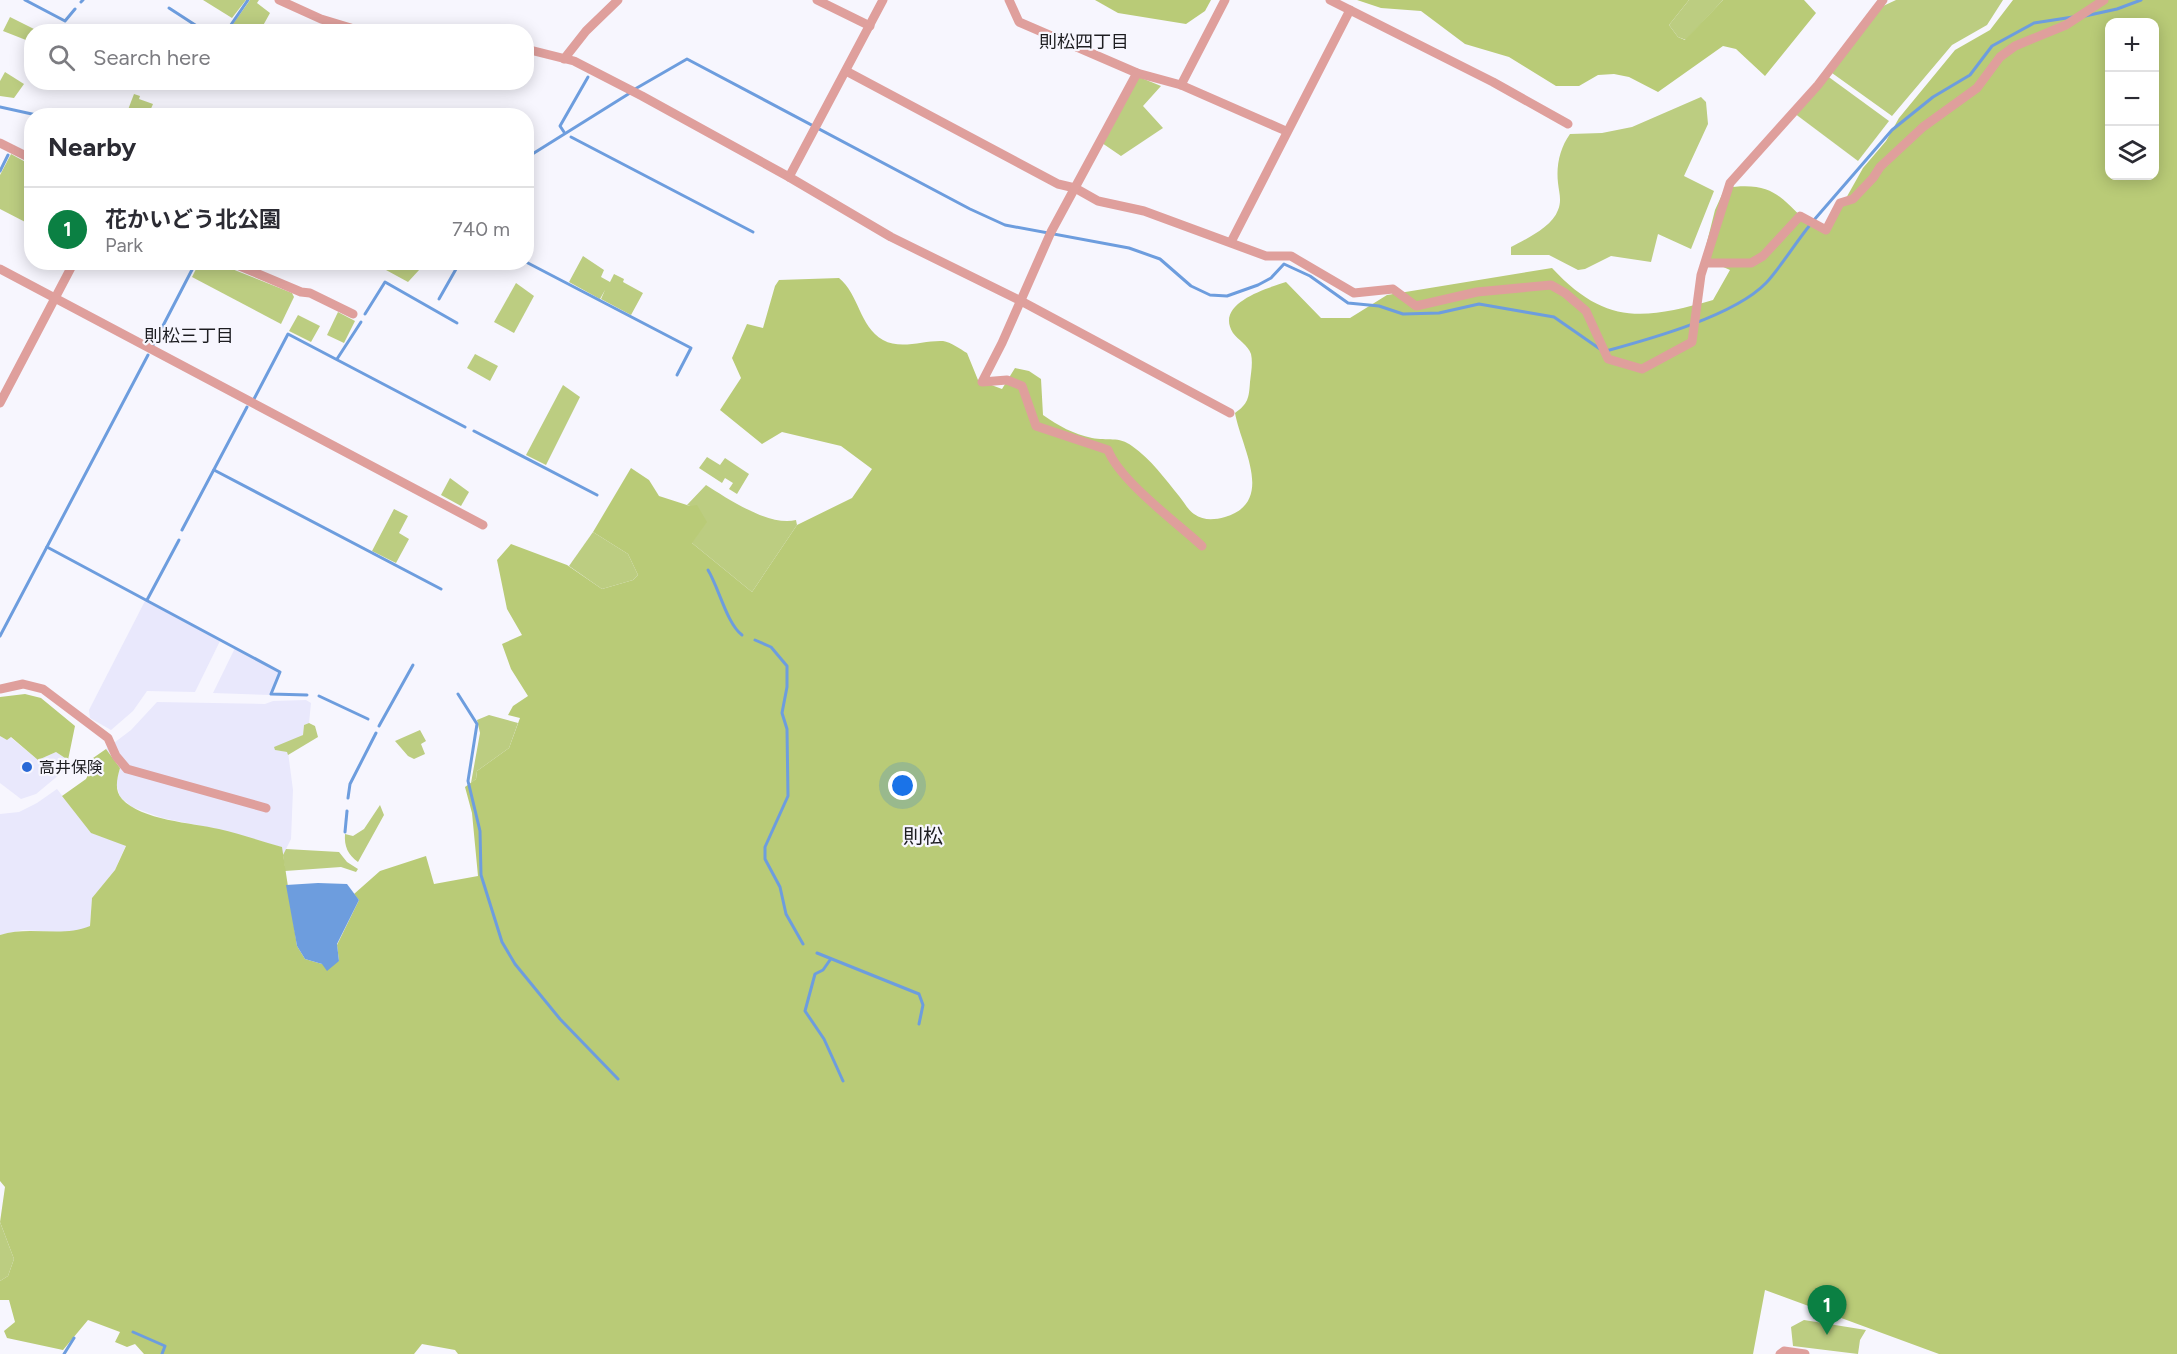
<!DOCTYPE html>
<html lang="en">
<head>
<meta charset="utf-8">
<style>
  :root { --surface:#fff; --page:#f2f2f3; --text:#2b2b33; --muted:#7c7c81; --line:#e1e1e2; --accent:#0b8043 }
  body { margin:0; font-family:Figtree,"Noto Sans JP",sans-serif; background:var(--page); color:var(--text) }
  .controls { position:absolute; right:18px; top:18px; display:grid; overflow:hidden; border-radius:12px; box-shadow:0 3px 15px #0003 }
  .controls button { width:54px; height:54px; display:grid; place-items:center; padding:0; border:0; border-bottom:2px solid var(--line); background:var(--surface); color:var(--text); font:30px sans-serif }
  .you { position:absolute; left:903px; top:786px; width:21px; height:21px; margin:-15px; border:4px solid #fff; border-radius:50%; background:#1a73e8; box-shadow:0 0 0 9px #1a73e833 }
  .badge { display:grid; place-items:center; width:39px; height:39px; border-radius:50%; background:var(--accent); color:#fff; font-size:20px; font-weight:700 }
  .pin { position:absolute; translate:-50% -50px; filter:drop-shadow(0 2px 3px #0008) }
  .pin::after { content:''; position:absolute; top:32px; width:21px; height:18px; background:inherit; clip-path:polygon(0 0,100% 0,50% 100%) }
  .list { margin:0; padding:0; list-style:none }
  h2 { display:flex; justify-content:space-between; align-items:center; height:78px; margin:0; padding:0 24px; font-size:26px }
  h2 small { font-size:20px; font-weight:400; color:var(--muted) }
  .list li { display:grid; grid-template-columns:39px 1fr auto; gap:18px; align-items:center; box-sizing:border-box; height:84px; padding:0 24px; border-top:2px solid var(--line) }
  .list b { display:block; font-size:22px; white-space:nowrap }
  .list p { margin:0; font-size:20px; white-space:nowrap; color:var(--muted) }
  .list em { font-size:20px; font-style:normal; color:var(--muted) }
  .icon { flex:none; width:33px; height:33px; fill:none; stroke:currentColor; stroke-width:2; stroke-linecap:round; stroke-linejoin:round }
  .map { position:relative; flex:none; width:2177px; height:1354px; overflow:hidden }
  .search { position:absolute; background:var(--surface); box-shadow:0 3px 15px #0003; left:24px; top:24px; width:510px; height:66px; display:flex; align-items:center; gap:15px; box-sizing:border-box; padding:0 21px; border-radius:24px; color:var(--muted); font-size:22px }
  .panel { position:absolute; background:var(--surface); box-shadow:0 3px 15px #0003; left:24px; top:108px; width:510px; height:162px; border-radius:24px }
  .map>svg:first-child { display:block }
  .built { fill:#e9e8fc }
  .green { fill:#bccd81 }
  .forest { fill:#b9cb77; fill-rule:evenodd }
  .water { fill:#6d9dde }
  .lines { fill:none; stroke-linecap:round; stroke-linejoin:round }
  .stream { stroke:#6d9dde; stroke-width:3 }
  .minor { stroke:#df9f9c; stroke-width:9 }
  .poi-dot { fill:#2969d6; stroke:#f7f6fe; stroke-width:2 }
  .labels { text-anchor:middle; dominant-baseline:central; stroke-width:4.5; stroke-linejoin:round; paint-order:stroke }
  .poi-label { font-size:16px; fill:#1d1d21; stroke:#f7f6fe; text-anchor:start }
  .neighbourhood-label { font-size:18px; fill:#1d1d21; stroke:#f7f6fe }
  .quarter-label { font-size:20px; fill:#1d1d21; stroke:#f7f6fe }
</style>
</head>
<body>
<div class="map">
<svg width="2177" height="1354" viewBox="0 0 2177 1354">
  <rect width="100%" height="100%" fill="#f7f6fe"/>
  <g class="built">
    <polygon points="145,601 220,641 195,692 147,691 133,711 111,730 90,718 89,710"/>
    <polygon points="235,648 279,672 270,695 213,693"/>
    <polygon points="306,700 311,703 309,723 304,725 303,735 275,750 288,752 293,790 291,839 283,855 281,847 221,830 162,818 132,807 120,797 116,783 120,768 106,749 131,730 157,702 265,704 273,701"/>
    <polygon points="0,736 7,740 10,737 38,760 56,752 69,761 60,774 36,794 21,799 0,783"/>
    <polygon points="57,789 91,833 126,845 115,870 92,898 90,926 74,933 23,930 0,935 0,814 19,812 37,803"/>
  </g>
  <g class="green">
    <polygon points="203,0 246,0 232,18"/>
    <polygon points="250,0 259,0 257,3 270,13 260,31 228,31"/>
    <polygon points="1689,0 1723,0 1686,40 1678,37 1669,25"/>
    <polygon points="1896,0 2003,0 1987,25 1952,45 1892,116 1832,73 1881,7"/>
    <polygon points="10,17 38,31 32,32 31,42 3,31"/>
    <polygon points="5,72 24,84 14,98 0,96 0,81"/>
    <polygon points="1826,75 1889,121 1858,161 1794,113"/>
    <polygon points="1139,77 1161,86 1143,106 1163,128 1121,156 1102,143"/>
    <polygon points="134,94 140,96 139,99 153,104 150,111 154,115 126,115"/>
    <path d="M1701,97L1706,102L1708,124L1684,176L1714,191L1691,249L1658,234L1651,262L1611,256L1585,269L1578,270L1549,255H1511V247C1526,239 1552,227 1558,210C1562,201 1559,192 1558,183C1556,165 1560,148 1570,134L1602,133L1632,127Z"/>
    <polygon points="11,154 31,165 31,225 0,209 0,175"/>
    <polygon points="583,256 604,270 601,277 610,282 614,274 624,279 623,282 643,293 631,315 601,299 605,290 600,299 569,282"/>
    <polygon points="395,262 416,263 420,269 408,282 386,270"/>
    <polygon points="199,263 217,263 292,293 294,297 281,324 192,277"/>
    <polygon points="516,283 534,296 514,333 494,322"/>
    <polygon points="338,312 355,321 344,343 327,335"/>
    <polygon points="298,315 320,326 311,342 289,331"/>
    <polygon points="475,354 498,366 490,381 467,368"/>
    <polygon points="563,385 580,397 546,465 526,455"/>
    <polygon points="707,457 720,465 725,458 749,474 737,494 729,489 733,483 725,478 722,483 699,468"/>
    <polygon points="450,478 469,492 461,506 441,495"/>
    <path d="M706,485C728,499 770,527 796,520L797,525L752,592L692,543L690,506L687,505Z"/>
    <polygon points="394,509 408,516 399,533 409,539 396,563 372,551"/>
    <polygon points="593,532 628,554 638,575 633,580 602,589 569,566"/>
    <polygon points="489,715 518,723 509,748 477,771 476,779 471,783 480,733 477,720"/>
    <polygon points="309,723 315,726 318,737 288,755 287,752 275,750 274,747 303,735 304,725"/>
    <polygon points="420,730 426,741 421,744 425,754 414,759 408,756 395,741"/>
    <path d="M380,805L384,815L358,862C348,855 344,846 345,834L353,836L364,829Z"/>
    <polygon points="286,849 339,852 347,862 358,869 356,872 341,867 285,871 283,855"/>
    <polygon points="0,1222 14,1259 8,1276 0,1281"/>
    <polygon points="1804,1320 1866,1330 1860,1340 1858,1354 1793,1346 1791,1327"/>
  </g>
  <g class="forest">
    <polygon points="1095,0 1211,0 1205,11 1186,24 1118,13"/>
    <polygon points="1357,0 1689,0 1669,25 1678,37 1685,40 1723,0 1804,0 1816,13 1765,76 1736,49 1723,46 1658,92 1629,77 1614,74 1598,75 1579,86 1556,86 1509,57 1465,44 1421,11 1381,8"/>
    <path d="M2013,0H2177V1354H1939L1765,1290L1753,1354H458L455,1350L422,1344L414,1354H144L135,1344L127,1347L115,1342L120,1332L88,1320L63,1350L7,1338L4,1331L15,1322L9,1300H0V1281L8,1276L14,1259L0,1222L5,1187L0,1181V935C30,925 61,938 90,926L92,898L115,870L126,846L91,833L62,796L86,779L89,773L83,765L106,749L120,768C117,779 114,790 122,799C141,820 192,823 219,829C240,834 261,841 282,847L297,946L305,959L322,964L339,961L337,945L359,900L354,894L380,871L426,856L434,884L478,876L472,813L465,787L476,779L477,771L509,748L520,718L508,715L513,706L528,696L511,669L502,644L522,635L507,609L497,560L511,544L567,565L602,589L633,580L638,575L628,554L593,532L631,468L649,480L659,496L690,506L697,505L707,522L692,543L752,592L797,525L852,498L872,469L841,446L782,432L762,444L720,410L741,378L732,358L747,324L763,328L775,286L779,280L839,278C859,294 859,326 883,340C901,350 924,340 943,341C951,342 960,349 967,353L978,380L1002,389L1015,368L1029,371L1041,379L1043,415C1059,426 1073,434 1092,438C1107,441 1119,436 1132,446C1151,459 1165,479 1179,496C1184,502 1188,510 1194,514C1204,521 1214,520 1225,517C1276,502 1241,447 1235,413C1248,404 1249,398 1250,382C1251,373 1253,363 1251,354C1248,345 1238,340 1233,333C1214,303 1268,288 1286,282L1321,318H1350L1387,295L1552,268C1605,325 1643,320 1713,300L1730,270L1703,258L1715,210L1725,188C1789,178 1782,214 1827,232L1863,168L1886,141L1899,118L1955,50L1990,30ZM2110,22H2154V176H2110Z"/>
    <polygon points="25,694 41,698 75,726 68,760 56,752 38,760 11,737 7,740 0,736 0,697"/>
  </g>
  <polygon class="water" points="318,883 347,884 359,900 337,944 339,961 327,971 322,964 305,959 297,946 286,885"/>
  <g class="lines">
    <g class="stream">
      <polyline points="25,0 65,21 75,9"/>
      <polyline points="81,2 83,0"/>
      <polyline points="169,8 206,32"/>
      <polyline points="2085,16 2117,9 2141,0"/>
      <polyline points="226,32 248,0"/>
      <polyline points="635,89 687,59 970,209 1005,225 1129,248 1160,259 1191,286 1210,295 1227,296 1258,285 1271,278 1284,264 1310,276 1348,303 1379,306 1403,314 1439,313 1479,304 1525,312 1554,317 1600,349"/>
      <polyline points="0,107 41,116"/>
      <polyline points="564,132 560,126 588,77"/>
      <polyline points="571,137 753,232"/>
      <polyline points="526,158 630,93"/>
      <polyline points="0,171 8,155"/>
      <polyline points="1814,220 1892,130 1933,97 1970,75 1992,46 2034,23 2073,17"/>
      <polyline points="526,262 691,348 677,375"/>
      <polyline points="386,267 391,262"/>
      <polyline points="439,299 460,262"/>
      <polyline points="365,314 385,282 457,323"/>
      <polyline points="153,345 196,262"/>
      <path d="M1606,351C1650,339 1734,316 1766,283C1780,268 1796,242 1810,225"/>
      <polyline points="337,359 361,322"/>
      <polyline points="254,399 288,334 465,427"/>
      <polyline points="474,431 597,495"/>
      <polyline points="214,470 441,589"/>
      <polyline points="182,530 247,407"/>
      <polyline points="47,547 280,672 271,694 307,695"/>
      <path d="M708,570C719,588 727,624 742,635"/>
      <polyline points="147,600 179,540"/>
      <polyline points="0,636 148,355"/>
      <polyline points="755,640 771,647 787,666 787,687 782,713 787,729 788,796 765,847 765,859 780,887 786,914 803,944"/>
      <polyline points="458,694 477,724 468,781 480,831 481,875 502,942 515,964 560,1019 618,1079"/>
      <polyline points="319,696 368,719"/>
      <polyline points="379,726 413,665"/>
      <polyline points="348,798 350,784 376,733"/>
      <polyline points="345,832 347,811"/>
      <polyline points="817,953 919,994 923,1005 919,1024"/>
      <polyline points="830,960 823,970 815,974 805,1011 824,1039 843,1081"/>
      <polyline points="133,1332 165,1346 162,1354"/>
      <polyline points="64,1354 74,1338"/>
    </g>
    <g class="minor">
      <polyline points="279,0 321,19 364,32"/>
      <polyline points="817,0 870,26"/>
      <polyline points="1009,0 1019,22 1137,73 1181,85 1286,131"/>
      <polyline points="1330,0 1493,82 1568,124"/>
      <polyline points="526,49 574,61 642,96 789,177 891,237 1021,301 1230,413"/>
      <polyline points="564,59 586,31 618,0"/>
      <polyline points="846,71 1058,184 1075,188 1098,201 1144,211 1266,256 1291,256 1354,293 1393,289 1416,306 1477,292 1551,285 1565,293 1586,311 1608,359 1642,369 1692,342 1701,275 1730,183 1818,85 1883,0"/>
      <path d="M1137,73L1051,232L1002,343L982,382L1007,380L1022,386L1036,426L1108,450C1120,481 1176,522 1202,546"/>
      <polyline points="1181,85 1225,0"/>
      <polyline points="0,143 32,159"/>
      <polyline points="789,177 883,0"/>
      <polyline points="1231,242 1350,10"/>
      <polyline points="230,262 301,292 310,293 353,314"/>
      <polyline points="1706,263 1751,263 1763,256 1800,216 1826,230 1840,203 1853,199 1873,178 1880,167 1923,127 1977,88 2000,57 2015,46 2066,25 2104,0"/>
      <polyline points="0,269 483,525"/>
      <polyline points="0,403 74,262"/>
      <polyline points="0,689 23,684 43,689 108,738 116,756 127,769 266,808"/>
      <polyline points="1780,1354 1784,1351 1805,1354"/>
    </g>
  </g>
  <circle class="poi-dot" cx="27" cy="767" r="6"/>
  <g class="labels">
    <g class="poi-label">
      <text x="39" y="767">高井保険</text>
    </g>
    <g class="neighbourhood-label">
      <text x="1084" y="42">則松四丁目</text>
      <text x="189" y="336">則松三丁目</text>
    </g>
    <g class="quarter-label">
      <text x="923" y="836">則松</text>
    </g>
  </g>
</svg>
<div class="controls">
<button>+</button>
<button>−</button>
<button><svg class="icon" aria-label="layers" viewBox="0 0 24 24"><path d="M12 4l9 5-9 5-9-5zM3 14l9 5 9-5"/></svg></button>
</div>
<div class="you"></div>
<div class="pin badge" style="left:1827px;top:1335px">1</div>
<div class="search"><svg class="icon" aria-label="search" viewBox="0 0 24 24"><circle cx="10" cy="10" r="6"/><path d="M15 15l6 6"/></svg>Search here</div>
<section class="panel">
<h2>Nearby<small></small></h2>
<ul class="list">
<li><span class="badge">1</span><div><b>花かいどう北公園</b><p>Park</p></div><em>740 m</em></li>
</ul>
</section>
</div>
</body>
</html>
